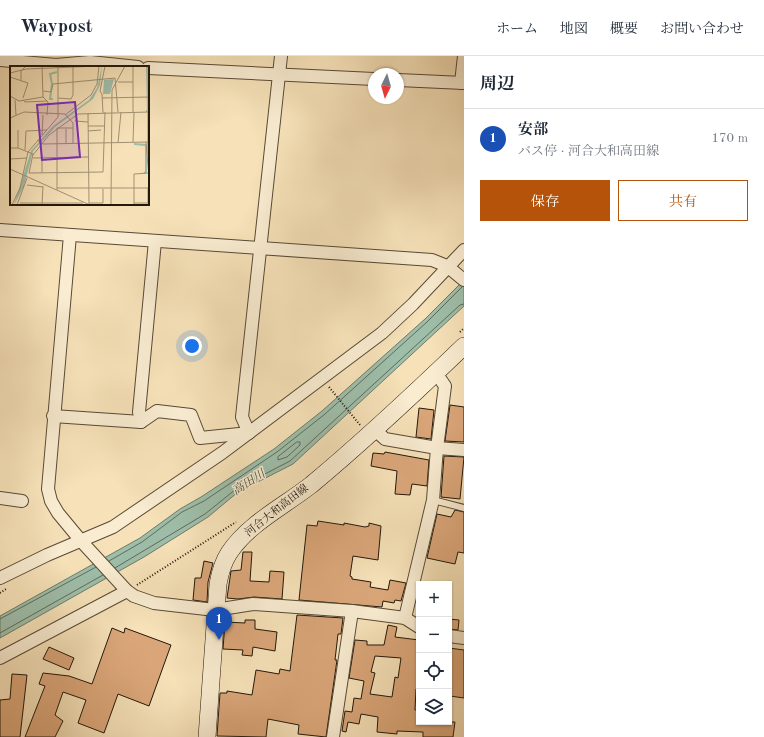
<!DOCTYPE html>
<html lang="ja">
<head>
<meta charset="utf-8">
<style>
  :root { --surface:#fff; --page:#f2f2f3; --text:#1f2937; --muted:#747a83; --line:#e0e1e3; --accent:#b45309 }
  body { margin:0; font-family:"Old Standard TT","Noto Serif JP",serif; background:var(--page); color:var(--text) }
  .controls { position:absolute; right:12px; bottom:12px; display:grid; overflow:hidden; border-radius:0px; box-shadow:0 1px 3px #0004 }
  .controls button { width:36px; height:36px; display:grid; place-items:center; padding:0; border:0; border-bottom:1px solid var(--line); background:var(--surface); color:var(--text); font:20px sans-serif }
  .compass { position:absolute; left:368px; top:12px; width:36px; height:36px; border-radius:50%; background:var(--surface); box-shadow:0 1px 3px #0004; rotate:185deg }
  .you { position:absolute; left:192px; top:290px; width:14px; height:14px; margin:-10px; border:3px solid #fff; border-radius:50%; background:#1a73e8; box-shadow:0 0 0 6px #1a73e833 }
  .badge { display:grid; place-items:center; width:26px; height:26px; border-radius:50%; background:var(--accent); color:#fff; font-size:13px; font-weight:700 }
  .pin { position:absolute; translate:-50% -33px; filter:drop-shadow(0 1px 2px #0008) }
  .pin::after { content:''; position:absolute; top:21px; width:14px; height:12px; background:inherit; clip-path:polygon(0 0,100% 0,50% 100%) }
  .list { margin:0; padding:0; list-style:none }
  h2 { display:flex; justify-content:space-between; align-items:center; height:52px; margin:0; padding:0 16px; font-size:17px }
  h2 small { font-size:13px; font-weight:400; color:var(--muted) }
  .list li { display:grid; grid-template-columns:26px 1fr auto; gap:12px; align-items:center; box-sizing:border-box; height:60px; padding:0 16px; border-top:1px solid var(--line) }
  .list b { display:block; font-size:15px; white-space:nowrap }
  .list p { margin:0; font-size:13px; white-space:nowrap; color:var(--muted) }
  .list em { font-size:13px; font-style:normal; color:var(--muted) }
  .actions { display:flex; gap:8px; padding:12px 16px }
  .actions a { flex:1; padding:9px 0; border:1px solid var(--accent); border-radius:0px; text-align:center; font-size:14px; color:var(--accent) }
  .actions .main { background:var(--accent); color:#fff }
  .icon { flex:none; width:22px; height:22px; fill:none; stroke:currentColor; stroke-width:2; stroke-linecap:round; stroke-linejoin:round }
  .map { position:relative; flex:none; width:464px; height:681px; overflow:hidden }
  header { display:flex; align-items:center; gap:24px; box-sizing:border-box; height:56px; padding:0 20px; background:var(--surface); border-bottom:1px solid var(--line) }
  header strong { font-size:19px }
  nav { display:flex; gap:22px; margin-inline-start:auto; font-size:14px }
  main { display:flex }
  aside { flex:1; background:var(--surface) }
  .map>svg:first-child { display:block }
  .water { fill:#9ebeaa; stroke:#6c7c6a }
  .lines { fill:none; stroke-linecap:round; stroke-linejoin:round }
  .shore { stroke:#606b5a; stroke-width:1 }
  .building { fill:#daa679; stroke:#22180b; fill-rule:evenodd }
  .service-casing { stroke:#574a36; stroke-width:8 }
  .minor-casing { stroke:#574a36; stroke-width:14 }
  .secondary-casing { stroke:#22180b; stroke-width:18 }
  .path { stroke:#22180b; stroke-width:2; stroke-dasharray:1 2; stroke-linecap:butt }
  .service { stroke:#f9ecd1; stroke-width:6 }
  .minor { stroke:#f9ecd1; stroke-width:12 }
  .secondary { stroke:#f9ecd1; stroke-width:17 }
  .labels { text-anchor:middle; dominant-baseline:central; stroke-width:3; stroke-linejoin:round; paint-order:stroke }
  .street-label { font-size:11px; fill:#22180b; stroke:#f9ecd1 }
  .water-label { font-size:12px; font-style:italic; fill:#4d5243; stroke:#f9ecd1 }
  .inset-river { fill:none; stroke:#9ebeaa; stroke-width:2 }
  .inset-road { fill:none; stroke:#a19173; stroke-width:1 }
  .view { fill:#7b2cbf; fill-opacity:0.15; stroke:#7b2cbf; stroke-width:2 }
  .inset-edge { fill:none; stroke:#22180b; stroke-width:2 }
</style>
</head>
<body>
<header>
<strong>Waypost</strong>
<nav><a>ホーム</a><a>地図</a><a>概要</a><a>お問い合わせ</a></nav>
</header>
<main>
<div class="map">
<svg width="464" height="681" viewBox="0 0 464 681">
  <rect width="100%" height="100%" fill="#f6e1b8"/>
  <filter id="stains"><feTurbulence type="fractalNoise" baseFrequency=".005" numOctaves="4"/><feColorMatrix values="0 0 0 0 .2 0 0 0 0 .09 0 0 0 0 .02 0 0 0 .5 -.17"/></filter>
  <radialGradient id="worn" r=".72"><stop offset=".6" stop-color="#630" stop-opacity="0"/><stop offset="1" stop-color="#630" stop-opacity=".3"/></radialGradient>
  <polygon class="water" points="464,224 464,250 293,408 238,436 208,461 144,501 0,582 0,560 140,482 180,453 201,441 274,393 322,355 425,263"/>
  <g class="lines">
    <g class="shore">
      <polygon points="297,386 300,386 300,389 287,401 278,404 278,401"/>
      <polyline points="109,505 142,486 182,456 204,445 277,396 325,358 427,266 462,231"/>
      <polyline points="115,512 205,458 236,433 290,405 460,249 464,248"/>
      <polyline points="0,563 96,511"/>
      <polyline points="0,577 103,519"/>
    </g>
  </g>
  <g class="building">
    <polygon points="450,349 464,351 464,386 445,385"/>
    <polygon points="419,352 434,354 431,383 416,381"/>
    <polygon points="385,396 429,404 427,430 412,428 410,439 395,438 397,415 371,410 373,397 384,398"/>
    <polygon points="444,400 464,401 460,443 441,441"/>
    <polygon points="455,454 464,456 464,497 458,496 455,508 427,502 437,458 451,461"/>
    <polygon points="318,465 344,469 344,467 365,471 369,470 369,467 381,470 378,504 353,500 350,520 352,521 352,523 371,526 370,531 388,534 390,524 406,527 401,545 395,544 394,547 383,545 382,551 299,544 307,469 317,470"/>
    <polygon points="243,496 252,496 250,525 269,526 270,515 284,516 282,543 254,541 238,543 227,542 231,515 241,514"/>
    <polygon points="204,505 213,507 208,526 207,546 193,544 195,522 201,522"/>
    <polygon points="297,559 343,562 341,578 338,578 335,604 337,604 326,681 298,678 299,669 268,663 266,681 217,680 220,637 227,637 227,635 252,639 256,614 279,618 280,613 290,615"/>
    <polygon points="449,563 459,564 458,574 449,573"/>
    <polygon points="245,564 255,564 255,573 277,576 275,595 253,591 252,600 242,599 243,594 223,593 225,566 245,567"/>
    <path d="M388,569L397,571L395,581L419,584V626L418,633H416L415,654H418V666H455L453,681H423V676L397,675V678L377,676L378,661L361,658L359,668L348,666L346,676L342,675L345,655L352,656L354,642L361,643L364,625L349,622L355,584L367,585V589H384ZM375,600L401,602L398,622L395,621L392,641L370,638L375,617L371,616Z"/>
    <polygon points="112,572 124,577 125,572 171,589 149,650 118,638 104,677 78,667 86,644 63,636 55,659 63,665 55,681 25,681 45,630 39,628 43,617 69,620 92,628"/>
    <polygon points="49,591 74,602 69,614 43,603"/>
    <polygon points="449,592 464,594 464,642 450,640"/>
    <polygon points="12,618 27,619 20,681 0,681 0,644 10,643"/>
  </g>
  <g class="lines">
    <g class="service-casing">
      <polyline id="service" points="433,444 464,452"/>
    </g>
    <g class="minor-casing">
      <g id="minor">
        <polyline points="0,4 56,9 90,6 138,11"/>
        <polyline points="148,12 374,23"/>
        <polyline points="398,24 464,27"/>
        <polyline points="461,27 464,0"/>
        <polyline points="0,174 432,204 447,210 464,224"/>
        <polyline points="70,179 48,433 51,445 58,457 82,486 127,535 134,540 154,547 215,554 253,548 352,555 405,562 419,571"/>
        <polyline points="53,360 141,366 157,355 191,359 200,382 249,377 242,361 281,0"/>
        <polyline points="141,366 139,356 155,185"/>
        <polyline points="375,374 385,383 437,392 464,394"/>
        <polyline points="0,442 22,445"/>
        <polyline points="0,522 47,499 113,471 222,397 382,277 413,248 464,194"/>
        <polyline points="405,562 433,444 437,392 445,330 436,317"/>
        <polyline points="449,580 464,582"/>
        <polyline points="0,602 127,535"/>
        <polyline points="333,681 352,555"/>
      </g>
    </g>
    <g class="secondary-casing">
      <path id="secondary" d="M207,681L218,528C220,517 223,506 229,497C248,468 284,450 311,429C364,385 414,338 464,290"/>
    </g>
    <g class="path">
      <polyline points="460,276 464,272"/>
      <polyline points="329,331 360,369"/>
      <polyline points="137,529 236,466"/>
      <polyline points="0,537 6,533"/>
    </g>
    <use href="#service" class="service"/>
    <use href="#minor" class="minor"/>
    <use href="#secondary" class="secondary"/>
  </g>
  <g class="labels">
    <g class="street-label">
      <text transform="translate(277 455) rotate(-38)">河合大和高田線</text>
    </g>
    <g class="water-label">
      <text transform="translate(249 427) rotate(-33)">高田川</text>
    </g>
  </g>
  <g transform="translate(10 10)">
    <rect width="139" height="139" fill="#f6e1b8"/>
    <path d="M92,0L90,19L83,33L45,61L23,85L14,120L4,139L21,85L43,60L79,34L87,22ZM104,13L100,28H93L94,14Z" fill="#9ebeaa"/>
    <path class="inset-river" d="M43,33H40L42,18L40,8L47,6M136,45H138L137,0M138,46V89M124,78L136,79V106L134,107"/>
    <path class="inset-road" d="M32,0L33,31L38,36L37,49M0,7L16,3L88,0M0,11L18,17L13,32M11,14V5L16,0M108,16H123M33,25L41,26L43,18L105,12L108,46M0,30L9,35L33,31M48,32L61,33L63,29V0M92,32L139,31M5,34L6,49M13,34L15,36L37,35M123,46V0M78,47L79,138M93,47L92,28L90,25L95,0M55,49L81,29L87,18L89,0M0,52L14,46L55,48L63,57V77M65,55L78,56M78,60H95M56,63V77M8,64V82M78,65L91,64M32,69L33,49M27,74L33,78L139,76M123,76L124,46M136,76L139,112M108,77L111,46M0,82H8L23,88L19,107L93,106L95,46M15,84L16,65L37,64M23,89L39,69L68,48L139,46M23,92L78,91M0,93L17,92M0,103L80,139M32,107V92M17,119L33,121M47,122H138V137M47,124V62H63M10,137H73M79,137H93V123M124,137H139M2,139L10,122L18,86L48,51V0M7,139L17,112M32,139L33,120M101,139L102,24L115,0M124,139V108L139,107"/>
    <path class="view" d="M65,36L70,91L32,94L27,39Z"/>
    <rect width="139" height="139" class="inset-edge"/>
  </g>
  <rect width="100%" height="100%" filter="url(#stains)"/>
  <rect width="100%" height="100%" fill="url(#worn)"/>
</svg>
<div class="controls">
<button>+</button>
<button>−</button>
<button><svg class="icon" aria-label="locate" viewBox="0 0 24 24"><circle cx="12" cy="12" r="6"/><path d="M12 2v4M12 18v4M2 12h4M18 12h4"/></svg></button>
<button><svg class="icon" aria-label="layers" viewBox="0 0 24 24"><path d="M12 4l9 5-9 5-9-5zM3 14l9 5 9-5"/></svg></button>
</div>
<svg class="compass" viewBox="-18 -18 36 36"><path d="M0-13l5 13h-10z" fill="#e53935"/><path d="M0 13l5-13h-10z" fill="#747a83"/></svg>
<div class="you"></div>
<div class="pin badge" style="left:219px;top:584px;background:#1a4fb4">1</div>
</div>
<aside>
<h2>周辺<small></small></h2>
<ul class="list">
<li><span class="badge" style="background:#1a4fb4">1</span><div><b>安部</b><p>バス停 · 河合大和高田線</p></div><em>170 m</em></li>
</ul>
<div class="actions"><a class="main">保存</a><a>共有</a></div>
</aside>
</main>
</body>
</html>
